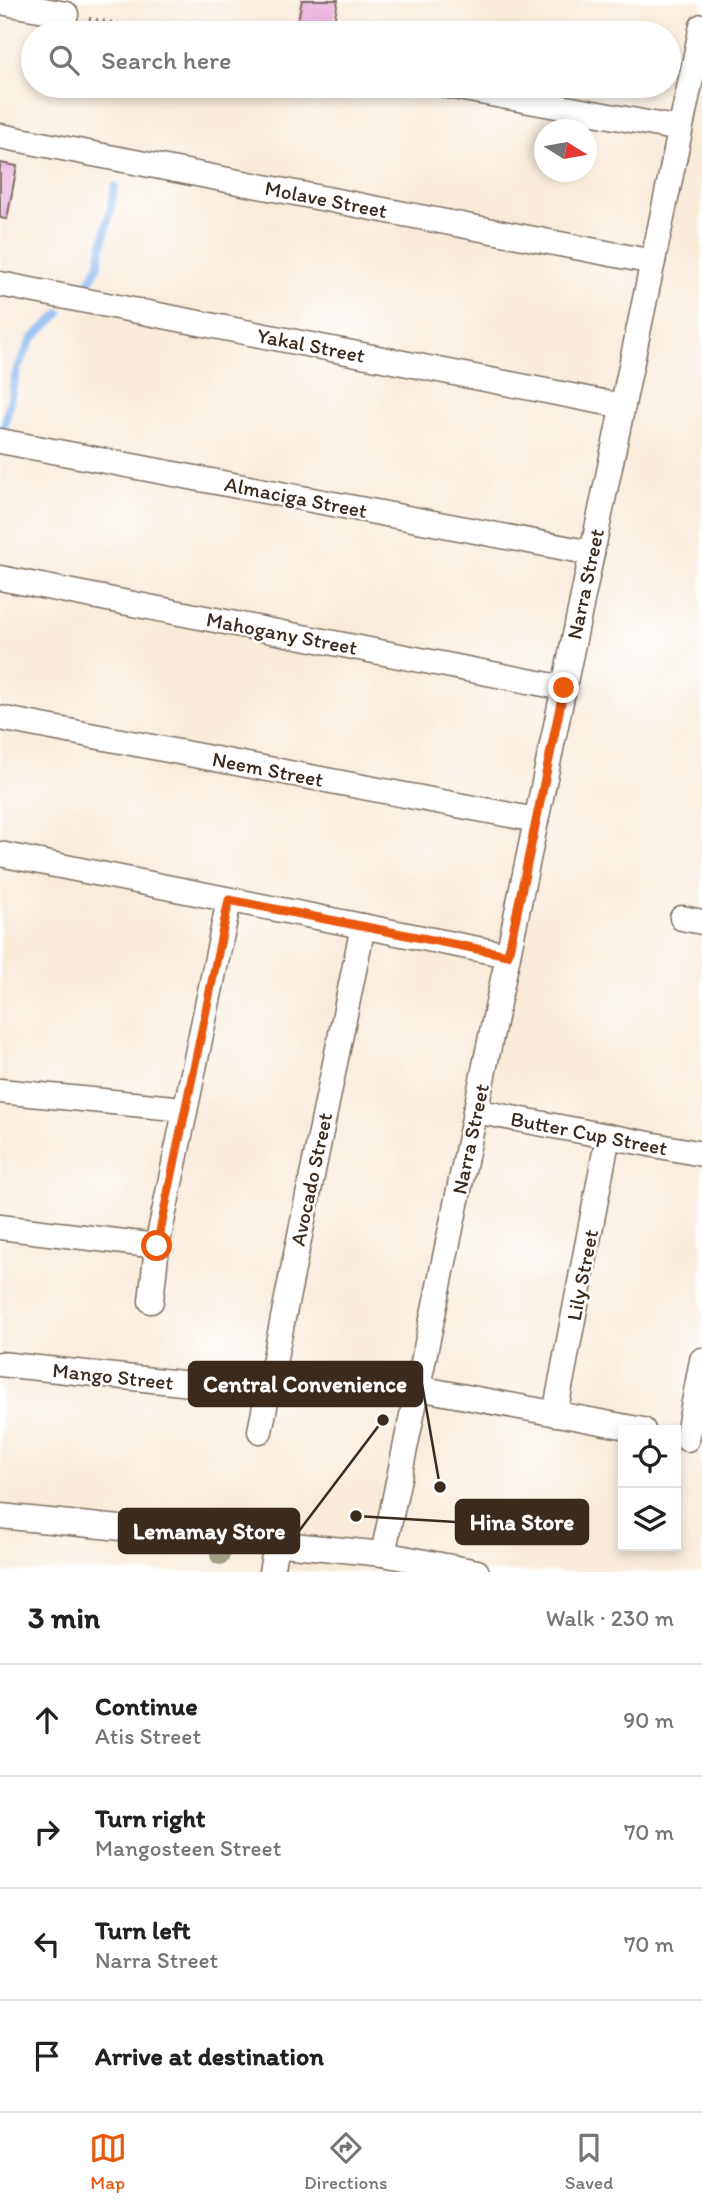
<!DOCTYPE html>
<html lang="en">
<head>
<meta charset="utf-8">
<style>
  :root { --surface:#fff; --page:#f2f2f2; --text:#222; --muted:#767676; --line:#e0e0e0; --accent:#ea580c }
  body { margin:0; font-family:Itim,sans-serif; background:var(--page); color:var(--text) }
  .controls { position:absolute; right:21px; bottom:21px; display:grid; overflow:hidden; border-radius:0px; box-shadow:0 4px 10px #0003 }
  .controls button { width:63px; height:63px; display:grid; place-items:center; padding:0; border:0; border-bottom:2px solid var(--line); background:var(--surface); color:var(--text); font:35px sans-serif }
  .compass { position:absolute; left:534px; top:119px; width:63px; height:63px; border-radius:50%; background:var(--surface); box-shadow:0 4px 10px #0003; rotate:101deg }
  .stop { position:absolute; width:21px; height:21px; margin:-16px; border:5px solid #ea580c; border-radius:50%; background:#fff }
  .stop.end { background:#ea580c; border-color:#fff; box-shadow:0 2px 7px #0008 }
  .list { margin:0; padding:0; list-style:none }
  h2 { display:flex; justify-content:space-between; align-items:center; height:91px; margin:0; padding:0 28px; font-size:30px }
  h2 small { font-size:23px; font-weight:400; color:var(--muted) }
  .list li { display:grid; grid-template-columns:46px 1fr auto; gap:21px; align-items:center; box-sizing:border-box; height:112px; padding:0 28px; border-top:2px solid var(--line) }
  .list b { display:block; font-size:26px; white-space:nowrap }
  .list p { margin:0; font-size:23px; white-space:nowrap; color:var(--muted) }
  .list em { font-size:23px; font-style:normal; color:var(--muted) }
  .icon { flex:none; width:38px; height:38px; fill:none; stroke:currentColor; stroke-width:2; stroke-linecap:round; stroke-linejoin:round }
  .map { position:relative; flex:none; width:702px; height:1572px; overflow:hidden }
  .search { position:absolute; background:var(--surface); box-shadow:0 4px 10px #0003; left:21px; right:21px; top:21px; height:77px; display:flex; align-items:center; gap:18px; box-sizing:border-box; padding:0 24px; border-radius:38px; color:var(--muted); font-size:26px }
  .sheet { height:539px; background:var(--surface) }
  nav { display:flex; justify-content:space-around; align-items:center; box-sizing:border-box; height:98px; border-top:2px solid var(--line); background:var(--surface); font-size:19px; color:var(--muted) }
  nav a { display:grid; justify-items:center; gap:4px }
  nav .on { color:var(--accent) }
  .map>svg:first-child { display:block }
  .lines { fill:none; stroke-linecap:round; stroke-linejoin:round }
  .stream { stroke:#84b4ef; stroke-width:8 }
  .building { fill:#e7a1d5 }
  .minor-casing { stroke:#7d6e60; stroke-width:27 }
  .path { stroke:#7d6e60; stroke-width:4.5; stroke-dasharray:2 5; stroke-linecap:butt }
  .minor { stroke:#fff; stroke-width:24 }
  .tree { fill:#9f9f84 }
  .route { stroke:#ea580c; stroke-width:9 }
  .labels { text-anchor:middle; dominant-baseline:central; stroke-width:5; stroke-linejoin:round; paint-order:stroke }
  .street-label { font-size:21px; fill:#3b2a1e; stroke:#fff }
  .leader { fill:none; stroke:#3b2a1e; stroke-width:2.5 }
  .callout-dot { fill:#3b2a1e; stroke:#fff; stroke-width:2.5 }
  .callout { fill:#3b2a1e; stroke:#3b2a1e; stroke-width:2.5 }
  .callout-label { font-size:23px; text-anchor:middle; font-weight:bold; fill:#fff }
</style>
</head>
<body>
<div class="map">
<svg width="702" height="1572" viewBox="0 0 702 1572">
  <rect width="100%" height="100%" fill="#fff"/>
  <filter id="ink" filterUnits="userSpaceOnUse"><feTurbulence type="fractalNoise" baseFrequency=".0143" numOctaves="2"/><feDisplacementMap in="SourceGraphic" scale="14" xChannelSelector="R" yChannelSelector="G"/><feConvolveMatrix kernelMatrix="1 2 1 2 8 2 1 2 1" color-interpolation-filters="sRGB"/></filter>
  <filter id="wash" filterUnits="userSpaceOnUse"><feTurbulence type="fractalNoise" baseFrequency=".00686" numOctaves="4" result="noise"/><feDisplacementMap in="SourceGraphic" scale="28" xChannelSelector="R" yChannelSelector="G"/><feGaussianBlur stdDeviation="1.57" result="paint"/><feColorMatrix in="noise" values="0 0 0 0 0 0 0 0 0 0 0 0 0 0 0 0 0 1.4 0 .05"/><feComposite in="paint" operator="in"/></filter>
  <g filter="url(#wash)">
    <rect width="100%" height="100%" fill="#f8ebda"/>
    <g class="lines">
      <g class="stream">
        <polyline points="83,293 98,266 115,187"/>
        <polyline points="4,428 17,369 32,339 60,313"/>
      </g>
    </g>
    <g id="blocks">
      <g class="building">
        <polygon points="302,0 338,0 332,33 296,31"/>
        <polygon points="0,163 17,166 7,219 0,218"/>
      </g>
    </g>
  </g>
  <g filter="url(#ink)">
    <use href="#blocks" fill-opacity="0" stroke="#7d6e60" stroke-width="2"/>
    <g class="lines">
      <g class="minor-casing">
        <g id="minor">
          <polyline points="0,2 66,14"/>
          <polyline points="448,86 680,129"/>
          <polyline points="0,136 653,262"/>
          <polyline points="0,284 623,406"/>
          <polyline points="0,441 592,553"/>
          <polyline points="0,578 564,688"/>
          <polyline points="0,718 536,820"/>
          <polyline points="0,854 508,955"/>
          <polyline points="682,918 702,922"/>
          <polyline points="0,1091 184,1109"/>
          <polyline points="475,1111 702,1154"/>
          <polyline points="0,1227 157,1246"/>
          <polyline points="151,1301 157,1246 229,900"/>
          <polyline points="0,1364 267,1392"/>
          <polyline points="418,1388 643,1430"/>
          <polyline points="555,1414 608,1136"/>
          <polyline points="260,1431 363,926"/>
          <polyline points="687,1439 702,1360"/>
          <polyline points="0,1516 383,1554 477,1572"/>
          <polyline points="383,1554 702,26"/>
          <polyline points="271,1572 276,1546"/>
        </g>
      </g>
      <polyline class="path" points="89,19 167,33"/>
      <use href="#minor" class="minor"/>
    </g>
    <circle class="tree" cx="220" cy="1555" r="10"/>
  </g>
  <g class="lines" filter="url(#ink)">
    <polyline class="route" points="157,1246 229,900 508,955 564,688"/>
  </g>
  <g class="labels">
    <g class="street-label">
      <text transform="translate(326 199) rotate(11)">Molave Street</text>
      <text transform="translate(311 345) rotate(11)">Yakal Street</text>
      <text transform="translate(296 497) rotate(11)">Almaciga Street</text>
      <text transform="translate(585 584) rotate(-78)">Narra Street</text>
      <text transform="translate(282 633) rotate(11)">Mahogany Street</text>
      <text transform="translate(268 769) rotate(11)">Neem Street</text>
      <text transform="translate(589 1133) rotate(11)">Butter Cup Street</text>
      <text transform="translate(470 1139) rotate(-78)">Narra Street</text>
      <text transform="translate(311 1179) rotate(-78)">Avocado Street</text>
      <text transform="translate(582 1275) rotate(-79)">Lily Street</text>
      <text transform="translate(113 1376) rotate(6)">Mango Street</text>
    </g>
  </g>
  <path class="leader" d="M440 1487L422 1384M356 1516L456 1522M383 1420L299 1531"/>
  <g class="callout-dot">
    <circle cx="440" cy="1487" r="7"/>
    <circle cx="356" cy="1516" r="7"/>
    <circle cx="383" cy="1420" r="7"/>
  </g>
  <g class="callout">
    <rect x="189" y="1362" width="233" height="44" rx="7"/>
    <rect x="456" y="1500" width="132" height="44" rx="7"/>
    <rect x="119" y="1509" width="180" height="44" rx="7"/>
  </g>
  <g class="callout-label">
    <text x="305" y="1392">Central Convenience</text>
    <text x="522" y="1530">Hina Store</text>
    <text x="209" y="1539">Lemamay Store</text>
  </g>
</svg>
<div class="controls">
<button><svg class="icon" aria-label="locate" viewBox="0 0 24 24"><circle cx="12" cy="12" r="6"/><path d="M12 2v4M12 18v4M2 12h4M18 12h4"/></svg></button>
<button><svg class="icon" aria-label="layers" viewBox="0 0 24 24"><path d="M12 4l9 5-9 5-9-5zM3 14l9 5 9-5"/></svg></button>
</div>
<svg class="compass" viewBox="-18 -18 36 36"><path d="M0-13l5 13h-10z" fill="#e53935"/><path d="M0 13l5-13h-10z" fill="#767676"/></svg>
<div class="stop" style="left:157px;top:1246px"></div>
<div class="stop end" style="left:564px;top:688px"></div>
<div class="search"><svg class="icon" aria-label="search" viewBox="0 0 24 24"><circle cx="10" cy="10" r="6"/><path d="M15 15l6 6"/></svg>Search here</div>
</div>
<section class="sheet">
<h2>3 min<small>Walk · 230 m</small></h2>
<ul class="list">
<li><svg class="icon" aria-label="ahead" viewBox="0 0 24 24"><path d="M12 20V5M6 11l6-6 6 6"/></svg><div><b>Continue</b><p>Atis Street</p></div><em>90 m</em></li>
<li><svg class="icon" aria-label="right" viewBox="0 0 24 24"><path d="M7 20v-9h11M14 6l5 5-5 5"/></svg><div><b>Turn right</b><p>Mangosteen Street</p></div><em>70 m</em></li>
<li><svg class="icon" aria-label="left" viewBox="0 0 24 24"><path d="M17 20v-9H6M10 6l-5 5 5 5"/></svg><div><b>Turn left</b><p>Narra Street</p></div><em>70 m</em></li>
<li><svg class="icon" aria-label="arrive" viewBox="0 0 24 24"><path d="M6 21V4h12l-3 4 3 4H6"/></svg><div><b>Arrive at destination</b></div></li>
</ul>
</section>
<nav>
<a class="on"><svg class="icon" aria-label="map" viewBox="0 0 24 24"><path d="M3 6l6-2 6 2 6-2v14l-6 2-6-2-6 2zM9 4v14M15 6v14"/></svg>Map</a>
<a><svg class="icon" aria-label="directions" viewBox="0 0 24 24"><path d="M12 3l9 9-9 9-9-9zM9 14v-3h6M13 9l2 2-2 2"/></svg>Directions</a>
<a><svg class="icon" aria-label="saved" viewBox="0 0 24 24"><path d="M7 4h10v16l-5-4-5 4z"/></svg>Saved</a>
</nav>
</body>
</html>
